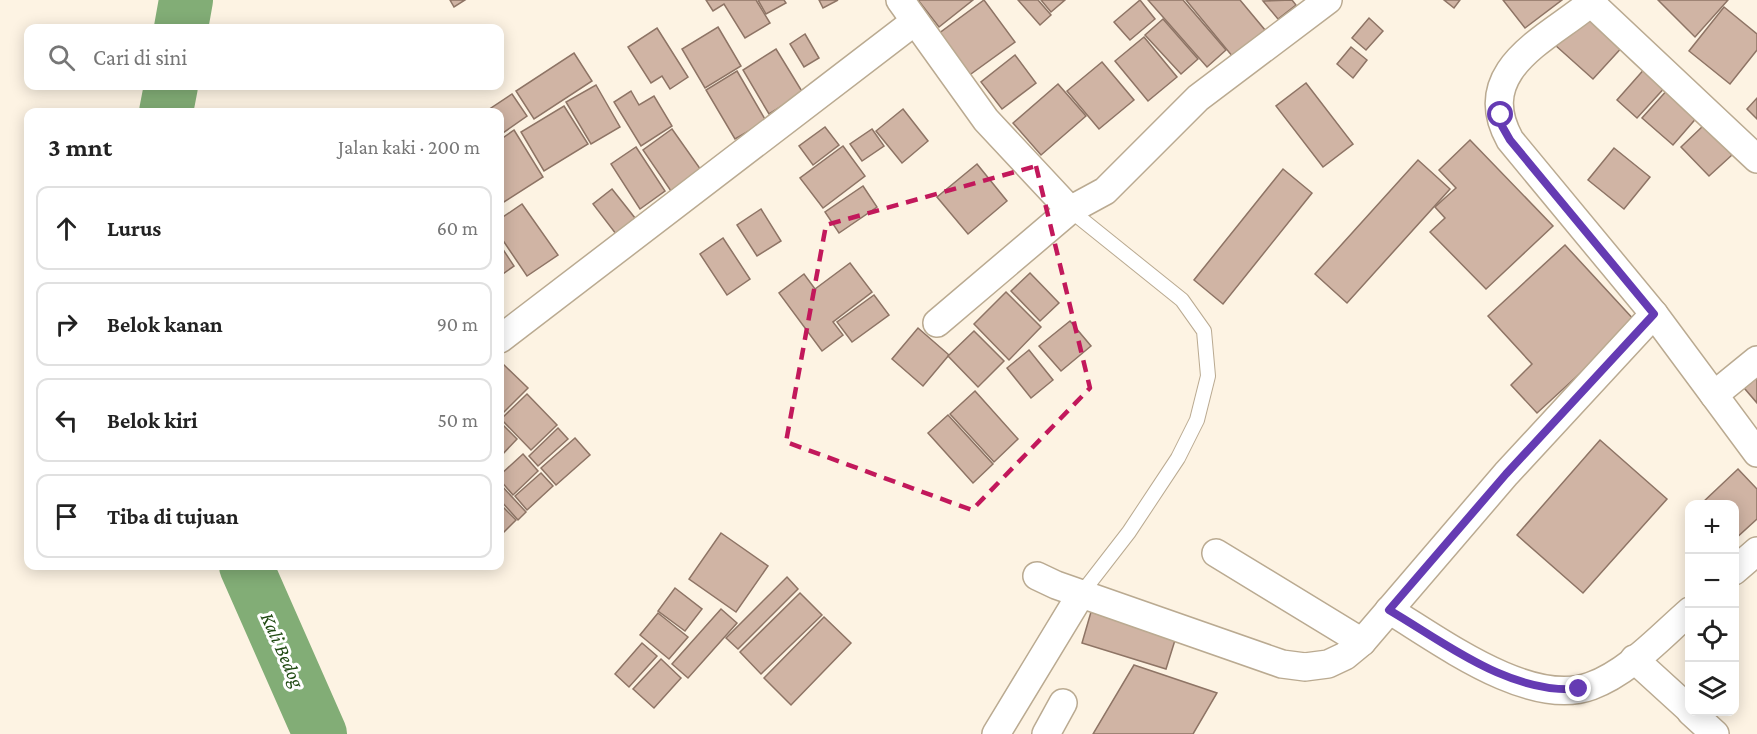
<!DOCTYPE html>
<html lang="id">
<head>
<meta charset="utf-8">
<style>
  :root { --surface:#fff; --page:#f6f6f6; --text:#222; --muted:#767676; --line:#e0e0e0 }
  body { margin:0; font-family:"Crimson Pro",serif; background:var(--page); color:var(--text) }
  .controls { position:absolute; right:18px; bottom:18px; display:grid; overflow:hidden; border-radius:12px; box-shadow:0 3px 15px #0003 }
  .controls button { width:54px; height:54px; display:grid; place-items:center; padding:0; border:0; border-bottom:2px solid var(--line); background:var(--surface); color:var(--text); font:30px sans-serif }
  .stop { position:absolute; width:18px; height:18px; margin:-14px; border:4px solid #653bb3; border-radius:50%; background:#fff }
  .stop.end { background:#653bb3; border-color:#fff; box-shadow:0 2px 6px #0008 }
  .list { margin:0; padding:0; list-style:none }
  h2 { display:flex; justify-content:space-between; align-items:center; height:78px; margin:0; padding:0 24px; font-size:26px }
  h2 small { font-size:20px; font-weight:400; color:var(--muted) }
  .list li { display:grid; grid-template-columns:39px 1fr auto; gap:18px; align-items:center; box-sizing:border-box; height:84px; margin:0 12px 12px; padding:0 12px; border:2px solid var(--line); border-radius:12px }
  .list b { display:block; font-size:22px; white-space:nowrap }
  .list em { font-size:20px; font-style:normal; color:var(--muted) }
  .icon { flex:none; width:33px; height:33px; fill:none; stroke:currentColor; stroke-width:2; stroke-linecap:round; stroke-linejoin:round }
  .map { position:relative; flex:none; width:1757px; height:734px; overflow:hidden }
  .search { position:absolute; background:var(--surface); box-shadow:0 3px 15px #0003; left:24px; top:24px; width:480px; height:66px; display:flex; align-items:center; gap:15px; box-sizing:border-box; padding:0 21px; border-radius:12px; color:var(--muted); font-size:22px }
  .panel { position:absolute; background:var(--surface); box-shadow:0 3px 15px #0003; left:24px; top:108px; width:480px; height:462px; border-radius:12px }
  .map>svg:first-child { display:block }
  .lines { fill:none; stroke-linecap:round; stroke-linejoin:round }
  .river { stroke:#82ad76; stroke-width:54 }
  .building { fill:#d0b4a4; stroke:#8e7465; stroke-width:1.5 }
  .lane-casing { stroke:#baaa91; stroke-width:16 }
  .street-casing { stroke:#baaa91; stroke-width:30 }
  .lane { stroke:#fff; stroke-width:14 }
  .street { stroke:#fff; stroke-width:27 }
  .route { stroke:#653bb3; stroke-width:8 }
  .marked { fill:none; stroke:#c2185b; stroke-width:4.5; stroke-dasharray:12 8; stroke-linejoin:round }
  .labels { text-anchor:middle; dominant-baseline:central; stroke-width:6; stroke-linejoin:round; paint-order:stroke }
  .water-label { font-size:20px; font-style:italic; fill:#1f4911; stroke:#fff }
</style>
</head>
<body>
<div class="map">
<svg width="1757" height="734" viewBox="0 0 1757 734">
  <rect width="100%" height="100%" fill="#fdf3e3"/>
  <g class="lines">
    <g class="river">
      <polyline points="181,28 186,0"/>
      <polyline points="166,112 171,86"/>
      <polyline points="246,566 320,734"/>
    </g>
  </g>
  <g class="building">
    <polygon points="450,0 465,0 454,7"/>
    <polygon points="706,0 756,0 770,23 745,38 724,4 713,11"/>
    <polygon points="758,0 784,0 786,3 766,14"/>
    <polygon points="819,0 838,0 823,8"/>
    <polygon points="918,0 973,0 939,27"/>
    <polygon points="984,0 1015,42 964,79 934,37"/>
    <polygon points="1018,0 1038,0 1051,15 1040,25"/>
    <polygon points="1041,0 1065,0 1051,12"/>
    <polygon points="1140,0 1155,19 1130,40 1114,22"/>
    <polygon points="1148,0 1183,0 1226,50 1207,67"/>
    <polygon points="1186,0 1240,0 1265,30 1233,57"/>
    <polygon points="1292,0 1296,5 1278,19 1263,1"/>
    <polygon points="1444,0 1460,0 1454,8"/>
    <polygon points="1503,0 1562,0 1525,28"/>
    <polygon points="1658,0 1728,0 1695,37"/>
    <polygon points="1724,7 1757,34 1757,50 1730,84 1689,51"/>
    <polygon points="1586,10 1625,44 1593,79 1555,45"/>
    <polygon points="1369,18 1383,31 1366,50 1352,38"/>
    <polygon points="1163,19 1198,59 1181,74 1145,35"/>
    <polygon points="718,27 741,66 705,88 682,49"/>
    <polygon points="657,28 688,77 670,89 662,76 651,83 628,47"/>
    <polygon points="805,34 819,58 804,67 790,44"/>
    <polygon points="1144,37 1177,77 1148,101 1115,61"/>
    <polygon points="1351,47 1367,60 1353,78 1337,64"/>
    <polygon points="776,49 803,93 769,114 743,70"/>
    <polygon points="574,53 592,81 534,119 516,91"/>
    <polygon points="1015,55 1036,83 1002,109 981,82"/>
    <polygon points="1102,62 1134,100 1099,129 1067,91"/>
    <polygon points="1647,66 1668,84 1637,118 1617,100"/>
    <polygon points="737,71 766,121 735,139 706,90"/>
    <polygon points="1306,83 1353,144 1323,167 1276,106"/>
    <polygon points="1058,84 1086,116 1041,155 1013,123"/>
    <polygon points="596,85 620,127 591,144 566,102"/>
    <polygon points="1669,88 1699,115 1673,145 1642,118"/>
    <polygon points="631,91 639,105 654,96 672,126 641,146 614,102"/>
    <polygon points="512,94 527,116 500,135 500,112 485,112"/>
    <polygon points="1757,98 1757,119 1747,109"/>
    <polygon points="564,106 588,144 544,171 521,132"/>
    <polygon points="903,109 928,141 902,163 876,131"/>
    <polygon points="1704,125 1732,155 1709,176 1681,147"/>
    <polygon points="825,127 839,145 813,165 799,146"/>
    <polygon points="672,129 701,170 671,191 643,150"/>
    <polygon points="872,129 884,146 862,161 850,144"/>
    <polygon points="514,130 543,177 504,202 500,196 500,140"/>
    <polygon points="1470,140 1553,226 1486,289 1430,232 1445,218 1435,207 1456,188 1439,170"/>
    <polygon points="843,146 865,176 823,208 800,178"/>
    <polygon points="636,147 665,191 640,209 611,164"/>
    <polygon points="1614,148 1650,177 1624,209 1588,180"/>
    <polygon points="1418,160 1450,189 1347,303 1315,274"/>
    <polygon points="977,164 1007,201 968,234 937,197"/>
    <polygon points="1283,169 1312,193 1223,304 1194,280"/>
    <polygon points="863,186 877,207 839,233 825,212"/>
    <polygon points="612,189 635,218 616,234 593,204"/>
    <polygon points="522,204 558,255 527,276 500,236 500,219"/>
    <polygon points="761,209 781,241 757,256 737,225"/>
    <polygon points="723,238 750,279 727,295 700,254"/>
    <polygon points="500,245 514,266 500,276"/>
    <polygon points="1565,245 1636,322 1537,413 1511,385 1532,364 1488,316"/>
    <polygon points="850,263 872,292 833,322 843,335 822,351 779,293 804,274 815,289"/>
    <polygon points="1030,273 1059,303 1040,321 1011,291"/>
    <polygon points="1006,292 1041,327 1009,360 974,324"/>
    <polygon points="874,295 889,315 852,342 837,322"/>
    <polygon points="1070,321 1091,346 1061,371 1039,346"/>
    <polygon points="918,328 949,355 923,386 892,359"/>
    <polygon points="974,331 1004,361 978,387 948,356"/>
    <polygon points="1029,350 1053,380 1031,398 1007,368"/>
    <polygon points="502,363 528,388 500,416 500,365"/>
    <polygon points="1757,367 1757,403 1739,382"/>
    <polygon points="975,391 1018,439 994,462 950,414"/>
    <polygon points="527,394 557,425 531,450 501,419"/>
    <polygon points="948,415 993,464 973,483 928,433"/>
    <polygon points="500,422 517,439 500,457"/>
    <polygon points="558,428 568,439 538,466 529,456"/>
    <polygon points="575,438 590,455 556,485 541,468"/>
    <polygon points="1600,440 1667,499 1583,593 1517,535"/>
    <polygon points="523,454 538,471 513,495 500,480 500,475"/>
    <polygon points="1738,469 1757,489 1757,519 1734,540 1734,504 1701,504"/>
    <polygon points="541,473 553,486 527,510 515,496"/>
    <polygon points="500,484 526,512 518,520 500,500"/>
    <polygon points="500,504 516,520 501,535 500,534"/>
    <polygon points="721,533 768,566 736,612 689,579"/>
    <polygon points="787,577 798,589 738,649 726,638"/>
    <polygon points="675,588 702,609 685,631 658,611"/>
    <polygon points="800,593 822,615 761,674 740,652"/>
    <polygon points="721,609 737,623 688,678 672,664"/>
    <polygon points="1091,612 1176,637 1166,669 1082,643"/>
    <polygon points="658,613 688,637 669,659 640,635"/>
    <polygon points="824,617 851,643 791,705 764,678"/>
    <polygon points="642,643 657,656 629,687 615,674"/>
    <polygon points="661,659 681,678 654,708 633,689"/>
    <polygon points="1134,665 1217,693 1193,734 1093,734"/>
  </g>
  <g class="lines">
    <g class="lane-casing">
      <polyline id="lane" points="1070,210 1182,300 1204,331 1208,376 1197,420 1178,458 1129,532 1081,594"/>
    </g>
    <g class="street-casing">
      <g id="street">
        <polyline points="900,0 986,120 1070,210 1105,191 1198,98 1328,0"/>
        <path d="M1594,0C1552,37 1470,68 1510,140L1654,314L1757,453"/>
        <polyline points="1591,3 1757,159"/>
        <polyline points="937,323 1070,210"/>
        <polyline points="500,339 914,22"/>
        <polyline points="1714,395 1757,360"/>
        <polyline points="1216,553 1362,642"/>
        <polyline points="1734,571 1757,551"/>
        <polyline points="1037,576 1056,585 1282,664 1305,667 1328,664 1345,656 1362,642 1506,474 1654,314"/>
        <path d="M1389,610C1439,640 1530,709 1591,686C1629,672 1660,637 1690,611"/>
        <polyline points="1634,659 1690,710"/>
        <polyline points="1691,712 1715,734"/>
        <polyline points="996,734 1081,594"/>
        <polyline points="1046,734 1063,703"/>
      </g>
    </g>
    <use href="#lane" class="lane"/>
    <use href="#street" class="street"/>
  </g>
  <g class="lines">
    <path class="route" d="M1501,115L1502,126L1510,140L1654,314L1506,474L1389,610C1447,644 1509,694 1579,689"/>
  </g>
  <path class="marked" d="M1036,166L1090,388L972,510L786,442L826,225Z"/>
  <g class="labels">
    <g class="water-label">
      <text transform="translate(283 650) rotate(66)">Kali Bedog</text>
    </g>
  </g>
</svg>
<div class="controls">
<button>+</button>
<button>−</button>
<button><svg class="icon" aria-label="locate" viewBox="0 0 24 24"><circle cx="12" cy="12" r="6"/><path d="M12 2v4M12 18v4M2 12h4M18 12h4"/></svg></button>
<button><svg class="icon" aria-label="layers" viewBox="0 0 24 24"><path d="M12 4l9 5-9 5-9-5zM3 14l9 5 9-5"/></svg></button>
</div>
<div class="stop" style="left:1501px;top:115px"></div>
<div class="stop end" style="left:1579px;top:689px"></div>
<div class="search"><svg class="icon" aria-label="search" viewBox="0 0 24 24"><circle cx="10" cy="10" r="6"/><path d="M15 15l6 6"/></svg>Cari di sini</div>
<section class="panel">
<h2>3 mnt<small>Jalan kaki · 200 m</small></h2>
<ul class="list">
<li><svg class="icon" aria-label="ahead" viewBox="0 0 24 24"><path d="M12 20V5M6 11l6-6 6 6"/></svg><div><b>Lurus</b></div><em>60 m</em></li>
<li><svg class="icon" aria-label="right" viewBox="0 0 24 24"><path d="M7 20v-9h11M14 6l5 5-5 5"/></svg><div><b>Belok kanan</b></div><em>90 m</em></li>
<li><svg class="icon" aria-label="left" viewBox="0 0 24 24"><path d="M17 20v-9H6M10 6l-5 5 5 5"/></svg><div><b>Belok kiri</b></div><em>50 m</em></li>
<li><svg class="icon" aria-label="arrive" viewBox="0 0 24 24"><path d="M6 21V4h12l-3 4 3 4H6"/></svg><div><b>Tiba di tujuan</b></div></li>
</ul>
</section>
</div>
</body>
</html>
